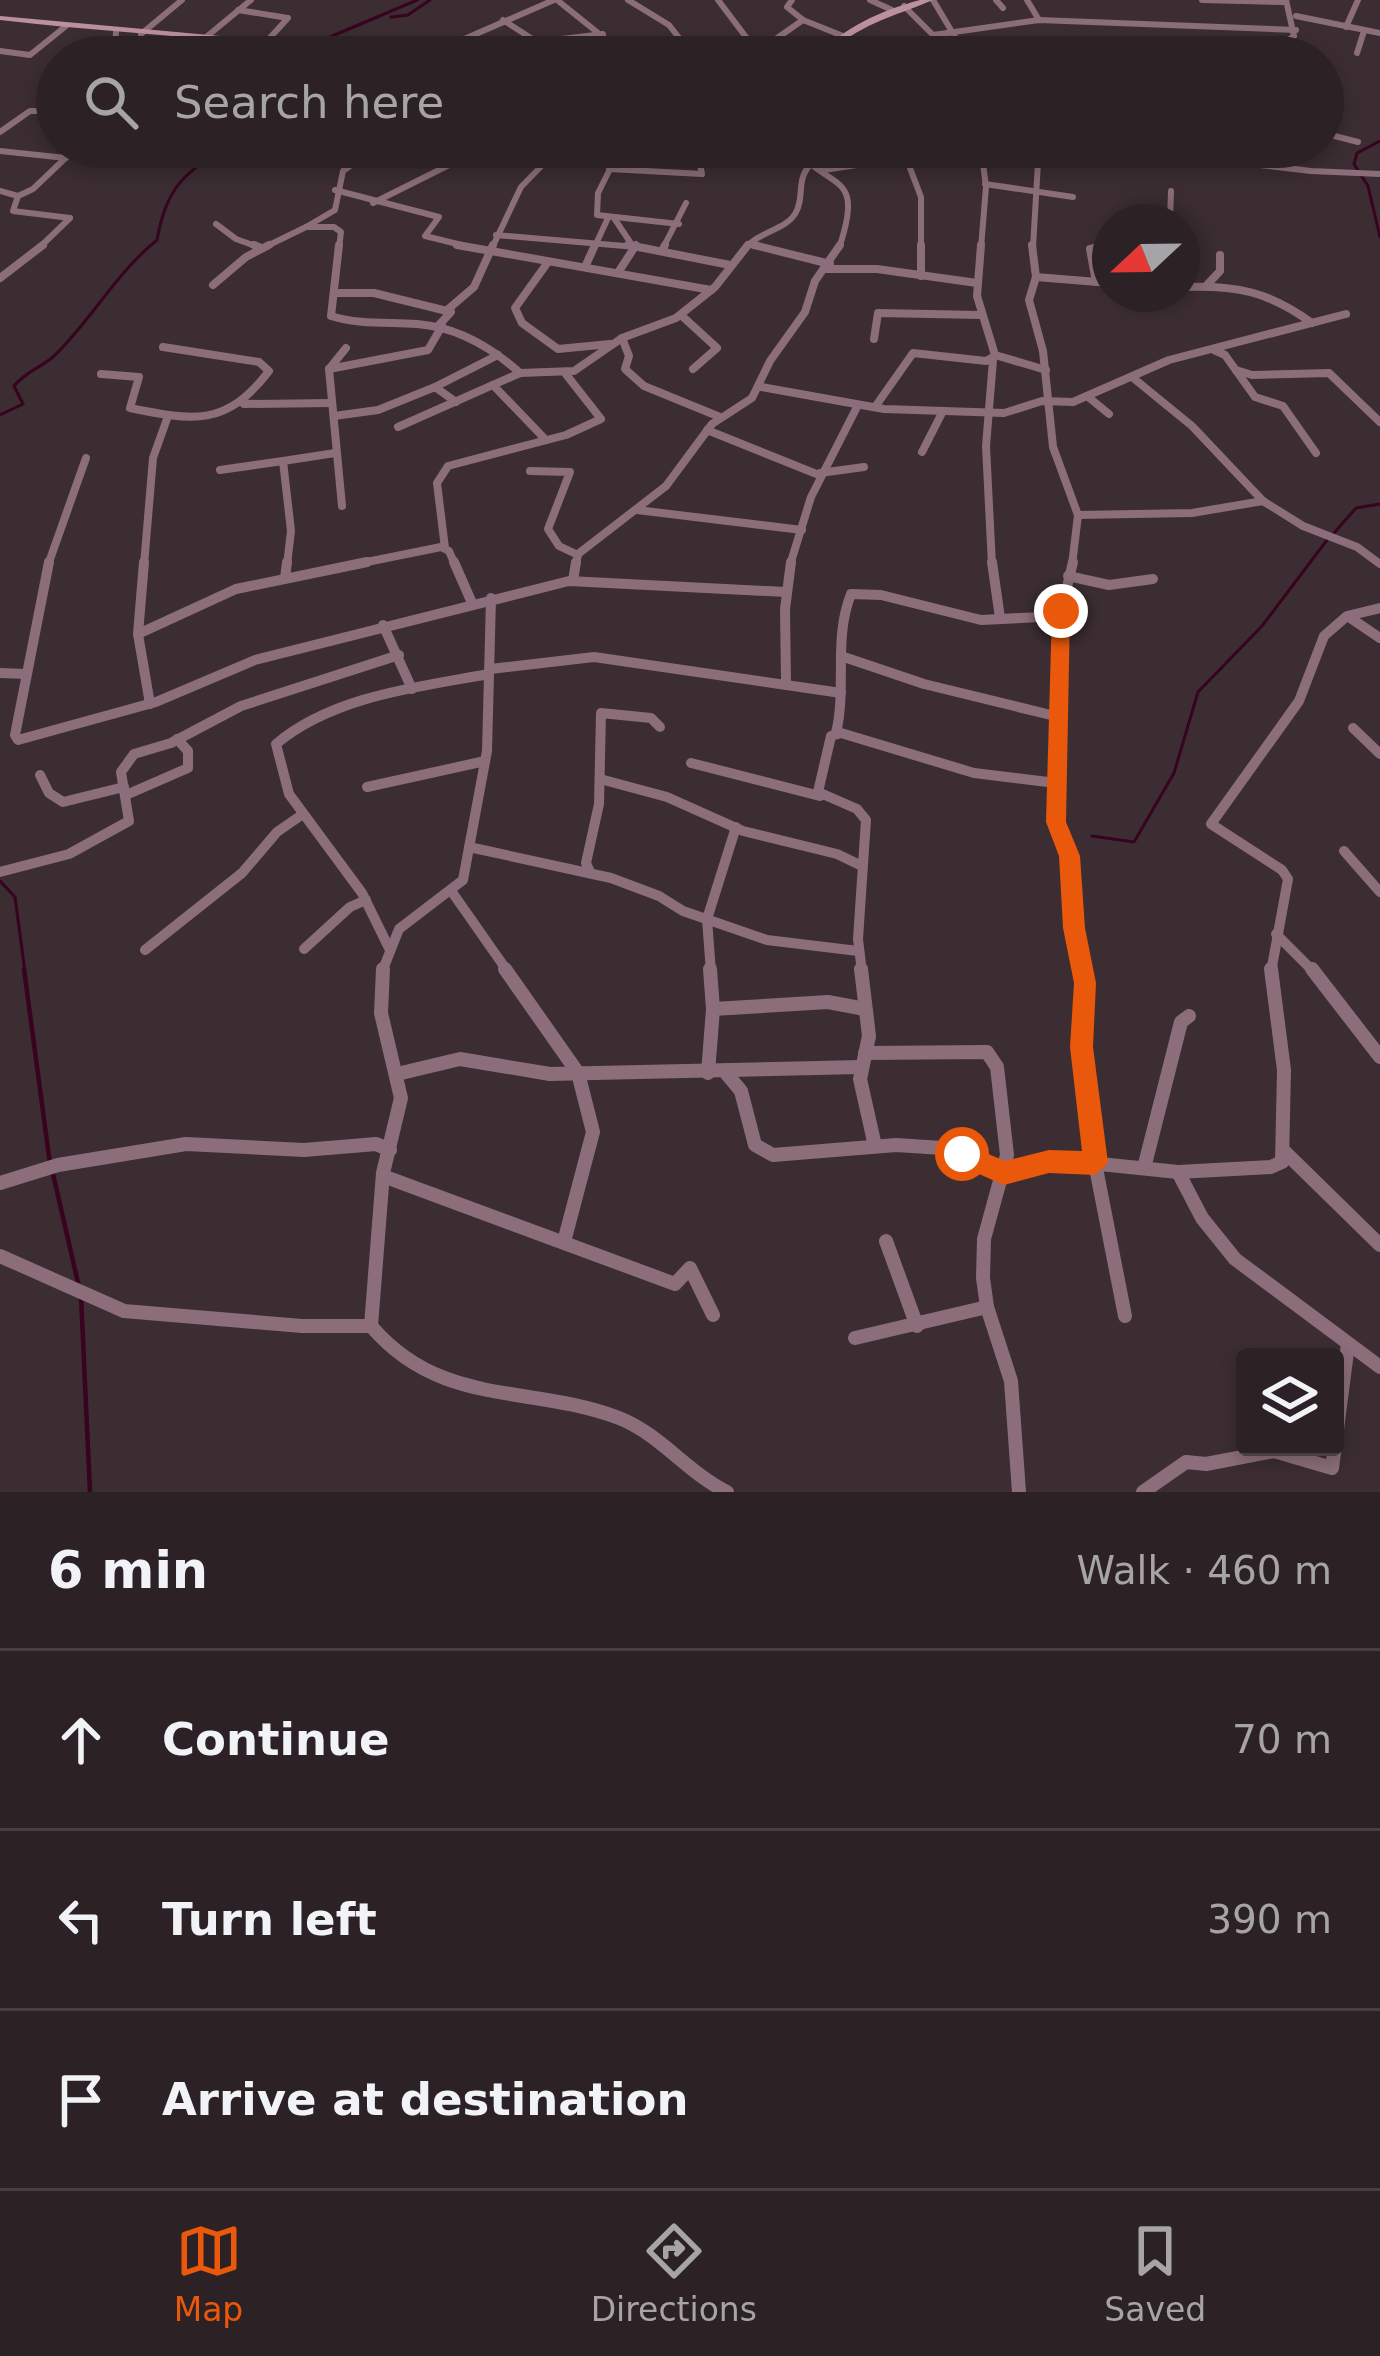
<!DOCTYPE html>
<html lang="en">
<head>
<meta charset="utf-8">
<style>
  :root { --surface:#2c2226; --page:#382f32; --text:#f1f3f6; --muted:#a6a4a7; --line:#483f43; --accent:#ea580c }
  body { margin:0; font-family:"DejaVu Sans",sans-serif; background:var(--page); color:var(--text) }
  .controls { position:absolute; right:36px; bottom:36px; display:grid; overflow:hidden; border-radius:12px; box-shadow:0 6px 18px #0003 }
  .controls button { width:108px; height:108px; display:grid; place-items:center; padding:0; border:0; border-bottom:3px solid var(--line); background:var(--surface); color:var(--text); font:60px sans-serif }
  .compass { position:absolute; left:1092px; top:204px; width:108px; height:108px; border-radius:50%; background:var(--surface); box-shadow:0 6px 18px #0003; rotate:248deg }
  .stop { position:absolute; width:36px; height:36px; margin:-27px; border:9px solid #ea580c; border-radius:50%; background:#fff }
  .stop.end { background:#ea580c; border-color:#fff; box-shadow:0 3px 12px #0008 }
  .list { margin:0; padding:0; list-style:none }
  h2 { display:flex; justify-content:space-between; align-items:center; height:156px; margin:0; padding:0 48px; font-size:51px }
  h2 small { font-size:39px; font-weight:400; color:var(--muted) }
  .list li { display:grid; grid-template-columns:78px 1fr auto; gap:36px; align-items:center; box-sizing:border-box; height:180px; padding:0 48px; border-top:3px solid var(--line) }
  .list b { display:block; font-size:45px; white-space:nowrap }
  .list em { font-size:39px; font-style:normal; color:var(--muted) }
  .icon { flex:none; width:66px; height:66px; fill:none; stroke:currentColor; stroke-width:2; stroke-linecap:round; stroke-linejoin:round }
  .map { position:relative; flex:none; width:1380px; height:1492px; overflow:hidden }
  .search { position:absolute; background:var(--surface); box-shadow:0 6px 18px #0003; left:36px; right:36px; top:36px; height:132px; display:flex; align-items:center; gap:30px; box-sizing:border-box; padding:0 42px; border-radius:66px; color:var(--muted); font-size:45px }
  .sheet { height:696px; background:var(--surface) }
  nav { display:flex; justify-content:space-around; align-items:center; box-sizing:border-box; height:168px; border-top:3px solid var(--line); background:var(--surface); font-size:33px; color:var(--muted) }
  nav a { display:grid; justify-items:center; gap:6px }
  nav .on { color:var(--accent) }
  .map>svg:first-child { display:block }
  .lines { fill:none; stroke-linecap:round; stroke-linejoin:round }
  .stream-far1 { stroke:#38031f; stroke-width:3 }
  .stream { stroke:#38031f; stroke-width:4.5 }
  .street-far3 { stroke:#8b6e79; stroke-width:6 }
  .street-far2 { stroke:#8b6e79; stroke-width:8 }
  .street-far1 { stroke:#8b6e79; stroke-width:10 }
  .street { stroke:#8b6e79; stroke-width:14 }
  .secondary { fill:#bd90a1; fill-rule:evenodd }
  .route { fill:#ea580c }
</style>
</head>
<body>
<div class="map">
<svg width="1380" height="1492" viewBox="0 0 1380 1492">
  <rect width="100%" height="100%" fill="#3b2d32"/>
  <g class="lines">
    <g class="stream-far1">
      <polyline points="391,17 408,15 430,0"/>
      <polyline points="312,57 312,47 323,40 417,0"/>
      <polyline points="1380,141 1357,153 1354,164 1368,186 1380,237"/>
      <path d="M0,415L23,404L14,386C25,372 40,368 53,357C91,321 115,274 157,240C166,188 183,174 226,147"/>
      <polyline points="1334,533 1356,508 1380,504"/>
      <polyline points="1092,836 1134,842 1174,773 1198,692 1262,626 1327,540"/>
      <polyline points="0,881 15,897 25,972"/>
    </g>
    <g class="stream">
      <polyline points="24,969 50,1164"/>
      <polyline points="53,1174 79,1287"/>
      <polyline points="81,1296 90,1492"/>
    </g>
    <g class="street-far3">
      <polyline points="557,0 628,57"/>
      <polyline points="628,0 669,25 694,57"/>
      <polyline points="718,0 761,57"/>
      <polyline points="792,0 787,7 803,20 843,36"/>
      <polyline points="870,0 892,10"/>
      <polyline points="933,0 967,57"/>
      <polyline points="996,0 1003,8"/>
      <polyline points="1027,0 1039,20"/>
      <polyline points="1202,0 1285,2"/>
      <polyline points="904,6 933,35 941,57"/>
      <polyline points="238,10 288,18 266,42"/>
      <polyline points="1296,16 1380,33"/>
      <polyline points="503,20 537,42"/>
      <polyline points="1346,27 1358,0"/>
      <polyline points="141,34 182,0"/>
      <polyline points="933,35 1039,20 1296,30"/>
      <polyline points="205,38 251,0"/>
      <polyline points="960,45 982,42 999,47 1268,55 1294,36 1286,0"/>
      <polyline points="0,51 30,55 66,26"/>
      <polyline points="757,52 803,20"/>
      <polyline points="1357,53 1364,31"/>
      <polyline points="114,57 116,32"/>
      <polyline points="423,57 554,0"/>
      <polyline points="500,57 537,42 603,34"/>
      <polyline points="630,57 688,50"/>
      <polyline points="0,132 30,111 57,111"/>
      <polyline points="1323,133 1358,142"/>
      <polyline points="621,147 598,193 597,215 679,224"/>
      <path d="M795,147C828,192 866,169 839,248"/>
      <polyline points="902,147 921,197 921,248"/>
      <polyline points="1109,147 1311,171 1380,174"/>
      <polyline points="0,151 66,158"/>
      <polyline points="609,169 702,174 699,160 641,157"/>
      <polyline points="824,170 909,157 982,160"/>
      <polyline points="985,184 1073,197"/>
      <polyline points="335,190 439,217 425,236 474,248"/>
      <polyline points="0,191 18,196 13,211 70,218"/>
      <polyline points="18,196 33,189 77,147"/>
      <polyline points="373,203 449,165"/>
      <polyline points="614,218 634,248"/>
      <polyline points="1170,222 1171,191"/>
      <polyline points="216,224 236,239 261,248"/>
      <polyline points="496,235 648,248"/>
      <polyline points="748,244 766,248"/>
      <polyline points="39,248 70,218"/>
      <polyline points="263,248 306,227"/>
      <polyline points="339,248 341,232 334,227 306,227 335,210 343,171 376,147"/>
      <polyline points="492,248 521,187 560,147"/>
      <polyline points="594,248 608,218"/>
      <polyline points="663,248 686,203"/>
      <path d="M746,248C758,232 785,230 795,214C805,198 796,181 809,166"/>
      <polyline points="981,248 986,187 981,147"/>
      <polyline points="1033,248 1038,162 1033,147"/>
      <polyline points="1093,248 1110,245"/>
    </g>
    <g class="street-far2">
      <polyline points="254,245 261,248"/>
      <path d="M339,245L331,316C360,325 388,322 417,324C457,327 491,347 520,373"/>
      <polyline points="457,245 711,290"/>
      <polyline points="628,245 730,265"/>
      <polyline points="754,245 830,264"/>
      <polyline points="921,245 921,276"/>
      <polyline points="981,245 977,296 995,355 1046,370"/>
      <polyline points="1032,245 1036,277 1110,283"/>
      <polyline points="662,251 665,245"/>
      <polyline points="548,262 515,308 522,323 558,349 610,344"/>
      <polyline points="585,267 595,245"/>
      <polyline points="826,269 877,269 977,283"/>
      <polyline points="619,271 636,245"/>
      <polyline points="1036,277 1029,300 1043,351 1053,447 1078,515 1072,565"/>
      <polyline points="0,278 43,245"/>
      <polyline points="1096,282 1090,249 1108,245"/>
      <polyline points="213,285 246,257 269,245"/>
      <polyline points="1206,286 1220,271 1220,255"/>
      <path d="M1182,287C1236,285 1268,291 1312,323"/>
      <polyline points="334,293 374,293 451,312 438,326"/>
      <polyline points="446,311 474,287 493,245"/>
      <polyline points="681,315 717,348 693,369"/>
      <polyline points="622,338 629,356 625,369 644,386 720,417"/>
      <polyline points="874,339 878,313 981,315"/>
      <polyline points="1214,350 1225,355 1255,397 1283,406 1316,453"/>
      <polyline points="329,369 428,350 442,326"/>
      <polyline points="1236,370 1252,375 1329,373 1380,422"/>
      <path d="M101,374L139,377L130,408C194,421 226,427 269,371L259,362L163,347"/>
      <polyline points="1132,377 1192,426 1263,501 1303,526 1357,547 1380,564"/>
      <polyline points="493,385 544,438"/>
      <polyline points="435,387 498,355"/>
      <polyline points="761,387 884,409 1004,413 1042,401 1073,402 1169,360 1346,314"/>
      <polyline points="1087,396 1109,414"/>
      <polyline points="244,404 332,403"/>
      <polyline points="875,407 913,353 986,361 995,356"/>
      <polyline points="334,416 378,410 435,387 456,402"/>
      <polyline points="398,427 520,373 574,371 622,338 676,318 715,287 748,245"/>
      <polyline points="707,430 819,475"/>
      <polyline points="922,452 943,411"/>
      <polyline points="220,470 283,461"/>
      <polyline points="530,471 570,472 548,529 559,546 578,555"/>
      <polyline points="820,473 864,467"/>
      <polyline points="342,506 329,369 346,348"/>
      <polyline points="637,510 802,530"/>
      <polyline points="1078,515 1192,513 1263,501"/>
      <polyline points="445,548 437,483 448,466 566,435 601,419 565,373"/>
      <polyline points="48,565 86,458"/>
      <polyline points="144,565 153,458 168,416"/>
      <polyline points="287,565 291,531 283,461 335,453"/>
      <polyline points="352,565 441,547 449,551 455,565"/>
      <polyline points="576,565 578,554 666,486 712,424 752,398 770,361 805,312 815,281 840,245"/>
      <polyline points="790,565 811,497 858,405"/>
      <polyline points="992,565 986,446 993,360"/>
    </g>
    <g class="street-far1">
      <polyline points="49,562 15,735 18,740 156,702 255,660 569,581 786,592"/>
      <polyline points="144,562 138,634 150,704"/>
      <polyline points="454,562 472,603"/>
      <polyline points="992,562 1000,618"/>
      <polyline points="1073,562 1060,616 1056,822 1069,856 1074,929 1083,972"/>
      <polyline points="1068,576 1109,585 1153,579"/>
      <polyline points="285,578 287,562"/>
      <polyline points="573,581 576,562"/>
      <polyline points="1349,617 1380,638"/>
      <polyline points="383,625 412,689"/>
      <polyline points="138,634 236,589 367,562"/>
      <polyline points="841,656 924,684 1059,717"/>
      <polyline points="490,669 594,657 841,693"/>
      <polyline points="0,673 26,674"/>
      <polyline points="786,683 785,609 791,562"/>
      <polyline points="1353,728 1380,754"/>
      <path d="M836,733C847,687 833,639 851,594L881,595L981,620L1060,616"/>
      <polyline points="691,763 820,796"/>
      <polyline points="40,775 49,793 63,802 124,787"/>
      <polyline points="600,779 667,797 743,831 837,854 862,866"/>
      <polyline points="367,787 485,761"/>
      <polyline points="126,795 188,768 188,751 177,739"/>
      <polyline points="469,847 611,878 659,896 683,911 767,940 858,951"/>
      <polyline points="1344,851 1380,892"/>
      <polyline points="0,872 69,854 129,821 121,772 134,754 171,743 241,706 399,655"/>
      <polyline points="590,872 586,863 599,804 601,713 651,718 660,727"/>
      <polyline points="452,892 508,972"/>
      <polyline points="1276,934 1314,972"/>
      <path d="M389,948L362,893L289,794L276,744C333,696 418,687 489,674"/>
      <polyline points="304,949 350,907 366,900"/>
      <polyline points="145,950 242,873 277,832 303,814"/>
      <polyline points="382,972 399,929 463,880 487,751 491,598"/>
      <polyline points="711,972 707,919 736,827"/>
      <polyline points="862,972 858,939 866,820 857,809 818,792 831,736 841,733 974,773 1056,783"/>
      <polyline points="1271,972 1288,879 1282,870 1211,824 1299,701 1324,636 1347,616 1380,608"/>
    </g>
    <g class="street">
      <polyline points="505,969 578,1073 593,1132 565,1238"/>
      <polyline points="710,969 713,1009"/>
      <polyline points="861,969 869,1036 860,1079 875,1146"/>
      <polyline points="1082,969 1082,1047 1095,1163 1125,1316"/>
      <polyline points="1312,969 1380,1057"/>
      <polyline points="865,1053 987,1052 997,1067 1007,1155 984,1239 983,1278 987,1307 1011,1381 1019,1492"/>
      <polyline points="708,1073 713,1009 828,1002 865,1009"/>
      <polyline points="726,1073 741,1091 755,1145 773,1155 896,1145 943,1148 1004,1173 1061,1160 1178,1172 1271,1167 1282,1162 1284,1070 1271,969"/>
      <polyline points="397,1074 460,1059 550,1074 861,1067"/>
      <polyline points="1285,1152 1380,1245"/>
      <polyline points="1144,1168 1181,1022 1189,1016"/>
      <polyline points="1178,1172 1202,1218 1235,1259 1380,1367"/>
      <polyline points="383,1176 675,1284 690,1268 713,1315"/>
      <polyline points="0,1183 58,1165 186,1144 304,1150 376,1144 390,1150"/>
      <polyline points="886,1241 917,1326"/>
      <path d="M0,1256L124,1311L302,1326H371C441,1408 529,1384 619,1418C660,1434 688,1473 727,1492"/>
      <polyline points="371,1326 383,1173 401,1098 381,1013 383,969"/>
      <polyline points="855,1338 987,1307"/>
      <polyline points="1143,1492 1186,1462 1206,1464 1274,1451 1332,1468 1348,1344"/>
    </g>
    <g class="secondary">
      <path d="M920,0H933C893,17 858,24 825,57H816C844,27 880,11 920,0Z"/>
      <path d="M0,16L275,41L370,57H351C235,37 117,34 0,20Z"/>
    </g>
  </g>
  <polygon class="route" points="1061,605 1070,611 1066,822 1080,856 1085,928 1096,983 1093,1047 1108,1163 1095,1175 1049,1173 1004,1185 954,1163 954,1146 962,1143 1005,1161 1049,1150 1082,1151 1070,1047 1074,983 1063,928 1059,856 1046,822 1052,611"/>
</svg>
<div class="controls">
<button><svg class="icon" aria-label="layers" viewBox="0 0 24 24"><path d="M12 4l9 5-9 5-9-5zM3 14l9 5 9-5"/></svg></button>
</div>
<svg class="compass" viewBox="-18 -18 36 36"><path d="M0-13l5 13h-10z" fill="#e53935"/><path d="M0 13l5-13h-10z" fill="#a6a4a7"/></svg>
<div class="stop" style="left:962px;top:1154px"></div>
<div class="stop end" style="left:1061px;top:611px"></div>
<div class="search"><svg class="icon" aria-label="search" viewBox="0 0 24 24"><circle cx="10" cy="10" r="6"/><path d="M15 15l6 6"/></svg>Search here</div>
</div>
<section class="sheet">
<h2>6 min<small>Walk · 460 m</small></h2>
<ul class="list">
<li><svg class="icon" aria-label="ahead" viewBox="0 0 24 24"><path d="M12 20V5M6 11l6-6 6 6"/></svg><div><b>Continue</b></div><em>70 m</em></li>
<li><svg class="icon" aria-label="left" viewBox="0 0 24 24"><path d="M17 20v-9H6M10 6l-5 5 5 5"/></svg><div><b>Turn left</b></div><em>390 m</em></li>
<li><svg class="icon" aria-label="arrive" viewBox="0 0 24 24"><path d="M6 21V4h12l-3 4 3 4H6"/></svg><div><b>Arrive at destination</b></div></li>
</ul>
</section>
<nav>
<a class="on"><svg class="icon" aria-label="map" viewBox="0 0 24 24"><path d="M3 6l6-2 6 2 6-2v14l-6 2-6-2-6 2zM9 4v14M15 6v14"/></svg>Map</a>
<a><svg class="icon" aria-label="directions" viewBox="0 0 24 24"><path d="M12 3l9 9-9 9-9-9zM9 14v-3h6M13 9l2 2-2 2"/></svg>Directions</a>
<a><svg class="icon" aria-label="saved" viewBox="0 0 24 24"><path d="M7 4h10v16l-5-4-5 4z"/></svg>Saved</a>
</nav>
</body>
</html>
